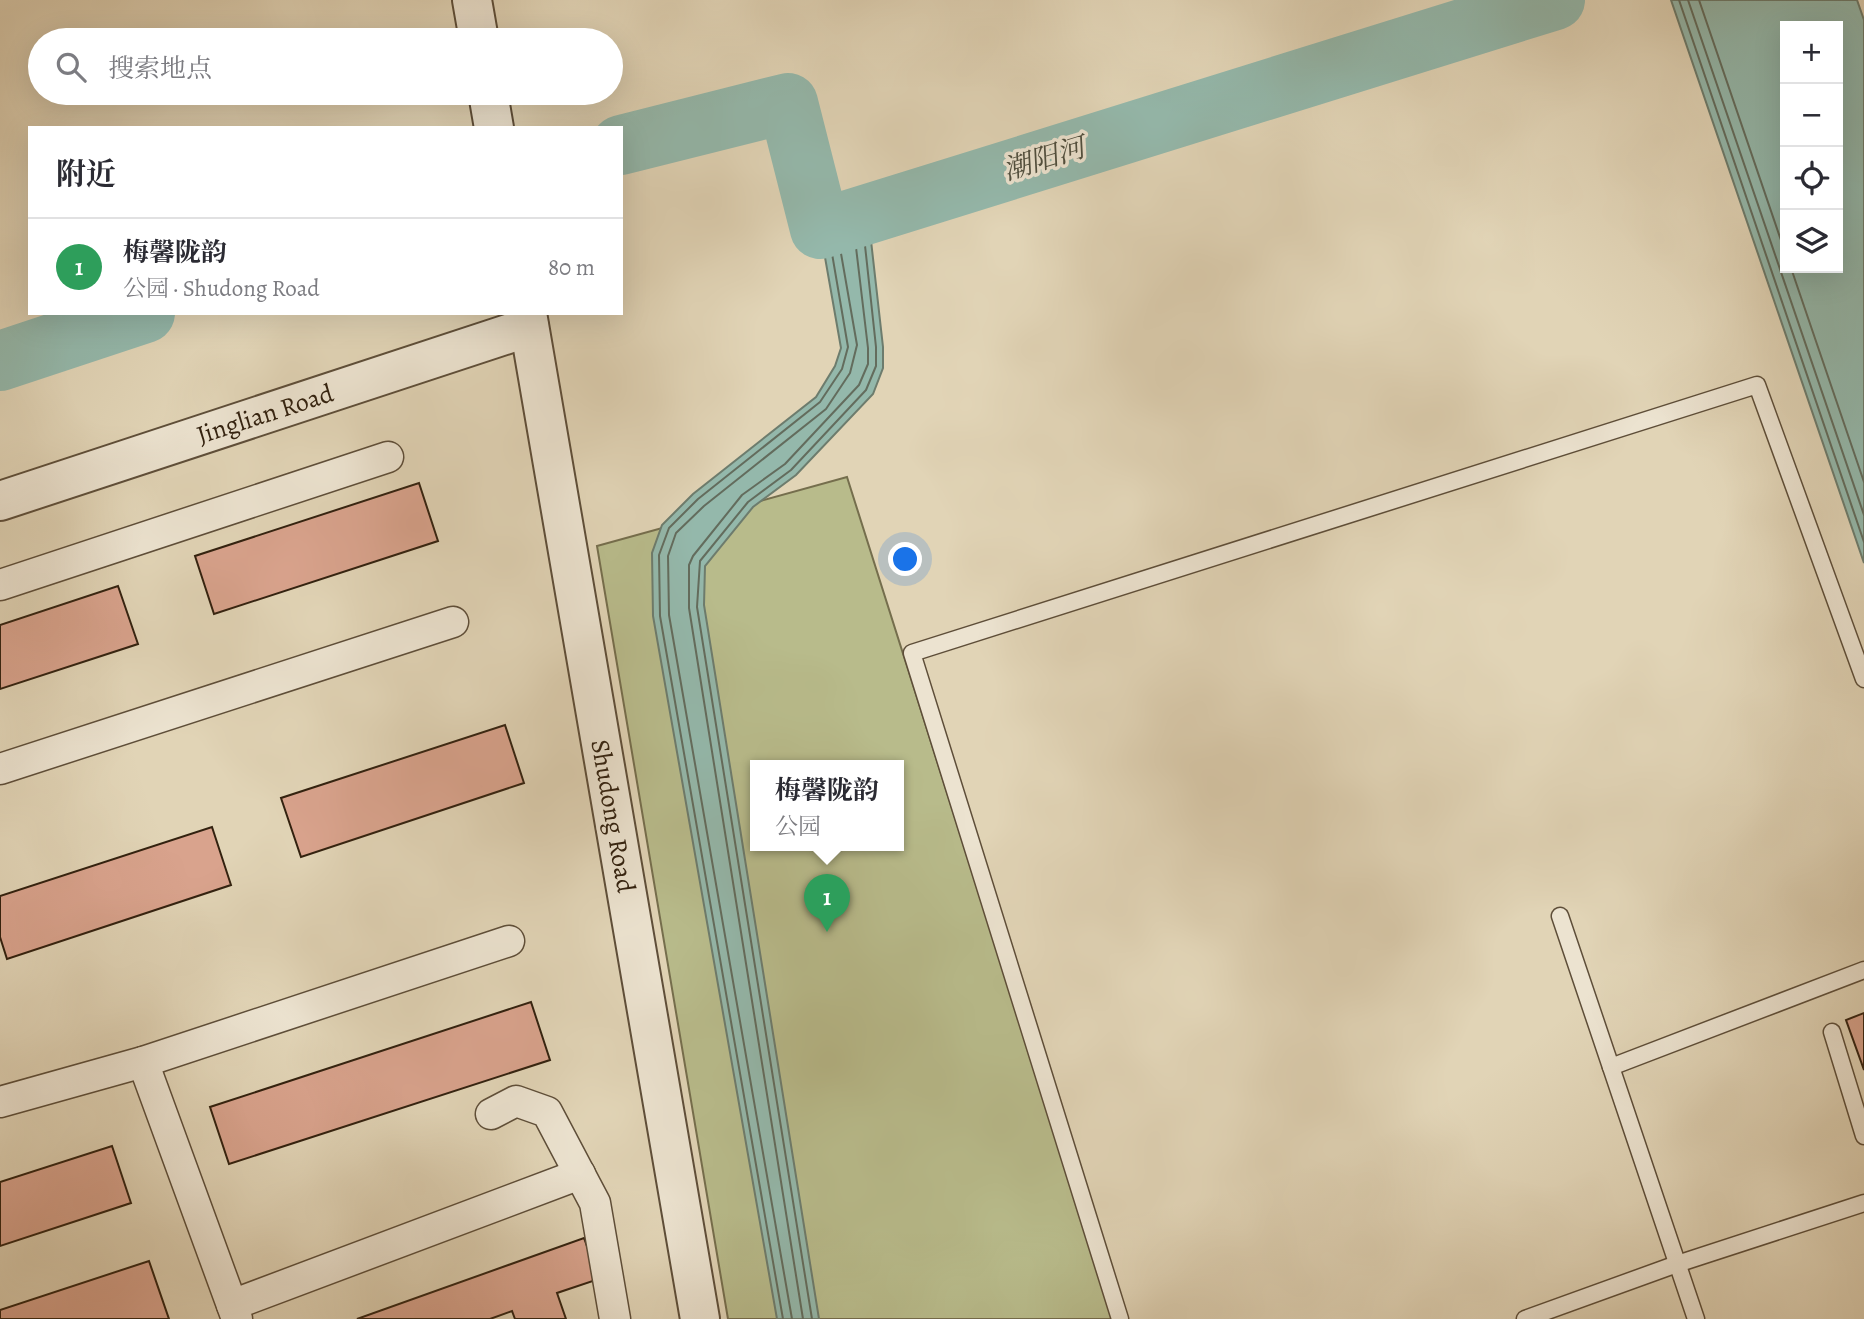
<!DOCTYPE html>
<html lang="zh">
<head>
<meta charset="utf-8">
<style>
  :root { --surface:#fff; --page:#f7f7f7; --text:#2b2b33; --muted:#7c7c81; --line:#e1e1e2; --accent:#111827 }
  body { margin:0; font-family:Alegreya,"Noto Serif SC",serif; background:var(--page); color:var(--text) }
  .controls { position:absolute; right:21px; top:21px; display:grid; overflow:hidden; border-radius:0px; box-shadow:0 7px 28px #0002 }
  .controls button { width:63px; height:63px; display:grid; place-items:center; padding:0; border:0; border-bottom:2px solid var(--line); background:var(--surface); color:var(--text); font:35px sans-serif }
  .you { position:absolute; left:906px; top:560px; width:24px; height:24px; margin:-18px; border:5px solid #fff; border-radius:50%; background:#1a73e8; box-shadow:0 0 0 10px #1a73e833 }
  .badge { display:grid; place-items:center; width:46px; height:46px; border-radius:50%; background:var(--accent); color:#fff; font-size:23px; font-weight:700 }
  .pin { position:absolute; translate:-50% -58px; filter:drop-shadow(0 2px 4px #0008) }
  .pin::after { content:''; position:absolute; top:37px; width:24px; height:21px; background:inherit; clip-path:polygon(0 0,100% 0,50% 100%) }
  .popup { position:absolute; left:750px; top:760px; width:154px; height:91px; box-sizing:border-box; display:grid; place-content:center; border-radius:0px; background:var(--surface); filter:drop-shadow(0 2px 5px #0005); font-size:23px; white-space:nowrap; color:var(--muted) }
  .popup b { font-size:26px; color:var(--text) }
  .popup::after { content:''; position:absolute; left:50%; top:100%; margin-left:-14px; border:14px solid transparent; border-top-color:var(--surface) }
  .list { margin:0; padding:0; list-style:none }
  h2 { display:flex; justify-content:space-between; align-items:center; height:91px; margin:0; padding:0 28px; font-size:30px }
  h2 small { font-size:23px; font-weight:400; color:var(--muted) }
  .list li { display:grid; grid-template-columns:46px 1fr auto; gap:21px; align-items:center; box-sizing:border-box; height:98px; padding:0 28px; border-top:2px solid var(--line) }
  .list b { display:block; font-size:26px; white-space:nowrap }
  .list p { margin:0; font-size:23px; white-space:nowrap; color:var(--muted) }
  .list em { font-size:23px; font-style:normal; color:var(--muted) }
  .icon { flex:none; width:38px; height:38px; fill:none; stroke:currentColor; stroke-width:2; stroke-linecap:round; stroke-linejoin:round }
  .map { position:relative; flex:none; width:1864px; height:1319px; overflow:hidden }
  .search { position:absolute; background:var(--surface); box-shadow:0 7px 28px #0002; left:28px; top:28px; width:595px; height:77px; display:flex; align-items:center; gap:18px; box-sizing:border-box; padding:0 24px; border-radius:38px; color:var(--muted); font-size:26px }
  .panel { position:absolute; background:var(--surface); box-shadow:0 7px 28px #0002; left:28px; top:126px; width:595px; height:189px; border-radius:0px }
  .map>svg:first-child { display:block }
  .green { fill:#b8bb8b; stroke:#756e4d; stroke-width:2; fill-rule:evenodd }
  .water { fill:#94b8ab; stroke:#6d7c6d; stroke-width:2; fill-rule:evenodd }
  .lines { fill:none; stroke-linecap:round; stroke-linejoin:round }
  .shore { stroke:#636c5d; stroke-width:2 }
  .river { stroke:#94b8ab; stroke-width:60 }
  .building { fill:#d9a38d; stroke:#32210f; stroke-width:2 }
  .service-casing { stroke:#5e4e39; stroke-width:19 }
  .minor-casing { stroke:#5e4e39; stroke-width:33 }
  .tertiary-casing { stroke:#5e4e39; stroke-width:42 }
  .service { stroke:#ece3d0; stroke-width:16 }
  .minor { stroke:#ece3d0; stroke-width:30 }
  .tertiary { stroke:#ece3d0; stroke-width:38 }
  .labels { text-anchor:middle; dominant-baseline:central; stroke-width:7; stroke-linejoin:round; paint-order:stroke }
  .street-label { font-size:26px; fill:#32210f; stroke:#ece3d0 }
  .water-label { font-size:28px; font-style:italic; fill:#4f4e3e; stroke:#ece3d0 }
</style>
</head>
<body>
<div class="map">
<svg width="1864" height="1319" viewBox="0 0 1864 1319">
  <rect width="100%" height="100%" fill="#e1d4b6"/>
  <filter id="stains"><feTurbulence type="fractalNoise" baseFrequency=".00286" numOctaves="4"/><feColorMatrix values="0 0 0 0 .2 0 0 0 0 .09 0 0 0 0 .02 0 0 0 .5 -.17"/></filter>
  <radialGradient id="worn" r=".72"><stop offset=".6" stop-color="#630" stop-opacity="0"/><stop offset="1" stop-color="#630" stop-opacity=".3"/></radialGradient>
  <path class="green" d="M847,477L1114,1319H728L597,546ZM755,766H899V846H755Z"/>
  <g class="water">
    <path d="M1671,0H1857L1864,20V563ZM1785,26H1838V268H1785Z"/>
    <polygon points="868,214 883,347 883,368 873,394 796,475 753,507 705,566 704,605 819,1319 777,1319 653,616 652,553 662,525 693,494 816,397 835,366 841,348 820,229"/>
  </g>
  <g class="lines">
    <g class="shore">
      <polyline points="1679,0 1864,542"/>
      <polyline points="1688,0 1864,515"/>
      <polyline points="1699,0 1785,252"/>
      <polyline points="1791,268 1864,482"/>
      <polyline points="783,1319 660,616 659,555 669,528 698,499 820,402 842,369 848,347 829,236 831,233 859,224 863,227 876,347 876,366 866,390 791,470 748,502 700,561 697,607 812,1319"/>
      <polyline points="792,1319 669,615 668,556 676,533 704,506 826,409 850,373 857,345 839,242 840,239 852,236 855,239 868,348 868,364 859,385 785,464 742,495 693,556 689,565 689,608 803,1319"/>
    </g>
    <g class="river">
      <polyline points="621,145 788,103 820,229 1555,0"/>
      <polyline points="0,361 145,313"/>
    </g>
  </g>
  <g class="building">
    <polygon points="419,483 438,541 214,614 195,556"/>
    <polygon points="118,586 138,644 0,689 0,625"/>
    <polygon points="505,725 524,783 301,857 281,798"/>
    <polygon points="212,827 231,885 7,959 0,937 0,896"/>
    <polygon points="531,1002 550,1060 229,1164 210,1107"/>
    <polygon points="1864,1013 1864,1070 1846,1020"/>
    <polygon points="112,1146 131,1203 0,1246 0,1182"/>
    <polygon points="584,1238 599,1279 557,1293 566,1319 515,1319 512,1311 490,1319 357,1319"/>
    <polygon points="149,1261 169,1319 0,1319 0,1310"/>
  </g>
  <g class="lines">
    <g class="service-casing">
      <g id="service">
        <polyline points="1560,916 1696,1319"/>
        <polyline points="1832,1032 1864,1136"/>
        <polyline points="1611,1067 1864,970"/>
        <polyline points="1120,1319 912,653 1757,385 1864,679"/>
        <polyline points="1525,1319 1677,1264 1864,1203"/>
      </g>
    </g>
    <g class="minor-casing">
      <g id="minor">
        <polyline points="0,585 388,457"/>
        <polyline points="0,769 453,622"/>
        <polyline points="143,1062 237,1319"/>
        <polyline points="0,1102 143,1062 509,941"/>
        <polyline points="491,1114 516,1101 547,1112 595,1203 615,1319"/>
        <polyline points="232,1305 580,1174"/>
      </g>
    </g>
    <g class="tertiary-casing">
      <g id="tertiary">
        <polyline points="472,0 479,40"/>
        <polyline points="488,93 494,128"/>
        <polyline points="527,313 700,1319"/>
        <polyline points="0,501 529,327"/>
      </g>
    </g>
    <use href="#service" class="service"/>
    <use href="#minor" class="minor"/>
    <use href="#tertiary" class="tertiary"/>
  </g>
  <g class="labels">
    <g class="street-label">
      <text transform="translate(265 414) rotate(-18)">Jinglian Road</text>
      <text transform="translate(613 816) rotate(80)">Shudong Road</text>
    </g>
    <g class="water-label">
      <text transform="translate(1044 159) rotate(-17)">潮阳河</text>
    </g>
  </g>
  <rect width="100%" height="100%" filter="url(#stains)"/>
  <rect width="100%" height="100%" fill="url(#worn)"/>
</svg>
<div class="controls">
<button>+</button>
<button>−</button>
<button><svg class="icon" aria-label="locate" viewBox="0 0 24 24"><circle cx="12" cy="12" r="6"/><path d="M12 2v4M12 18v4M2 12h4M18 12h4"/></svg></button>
<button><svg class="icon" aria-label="layers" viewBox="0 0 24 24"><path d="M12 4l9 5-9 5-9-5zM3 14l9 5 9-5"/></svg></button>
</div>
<div class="you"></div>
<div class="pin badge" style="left:827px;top:932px;background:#2e9e5b">1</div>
<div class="popup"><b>梅馨陇韵</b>公园</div>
<div class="search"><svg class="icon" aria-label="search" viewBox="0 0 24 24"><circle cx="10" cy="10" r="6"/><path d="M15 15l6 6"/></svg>搜索地点</div>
<section class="panel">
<h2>附近<small></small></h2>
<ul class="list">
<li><span class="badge" style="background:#2e9e5b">1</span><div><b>梅馨陇韵</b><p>公园 · Shudong Road</p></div><em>80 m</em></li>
</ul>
</section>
</div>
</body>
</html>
